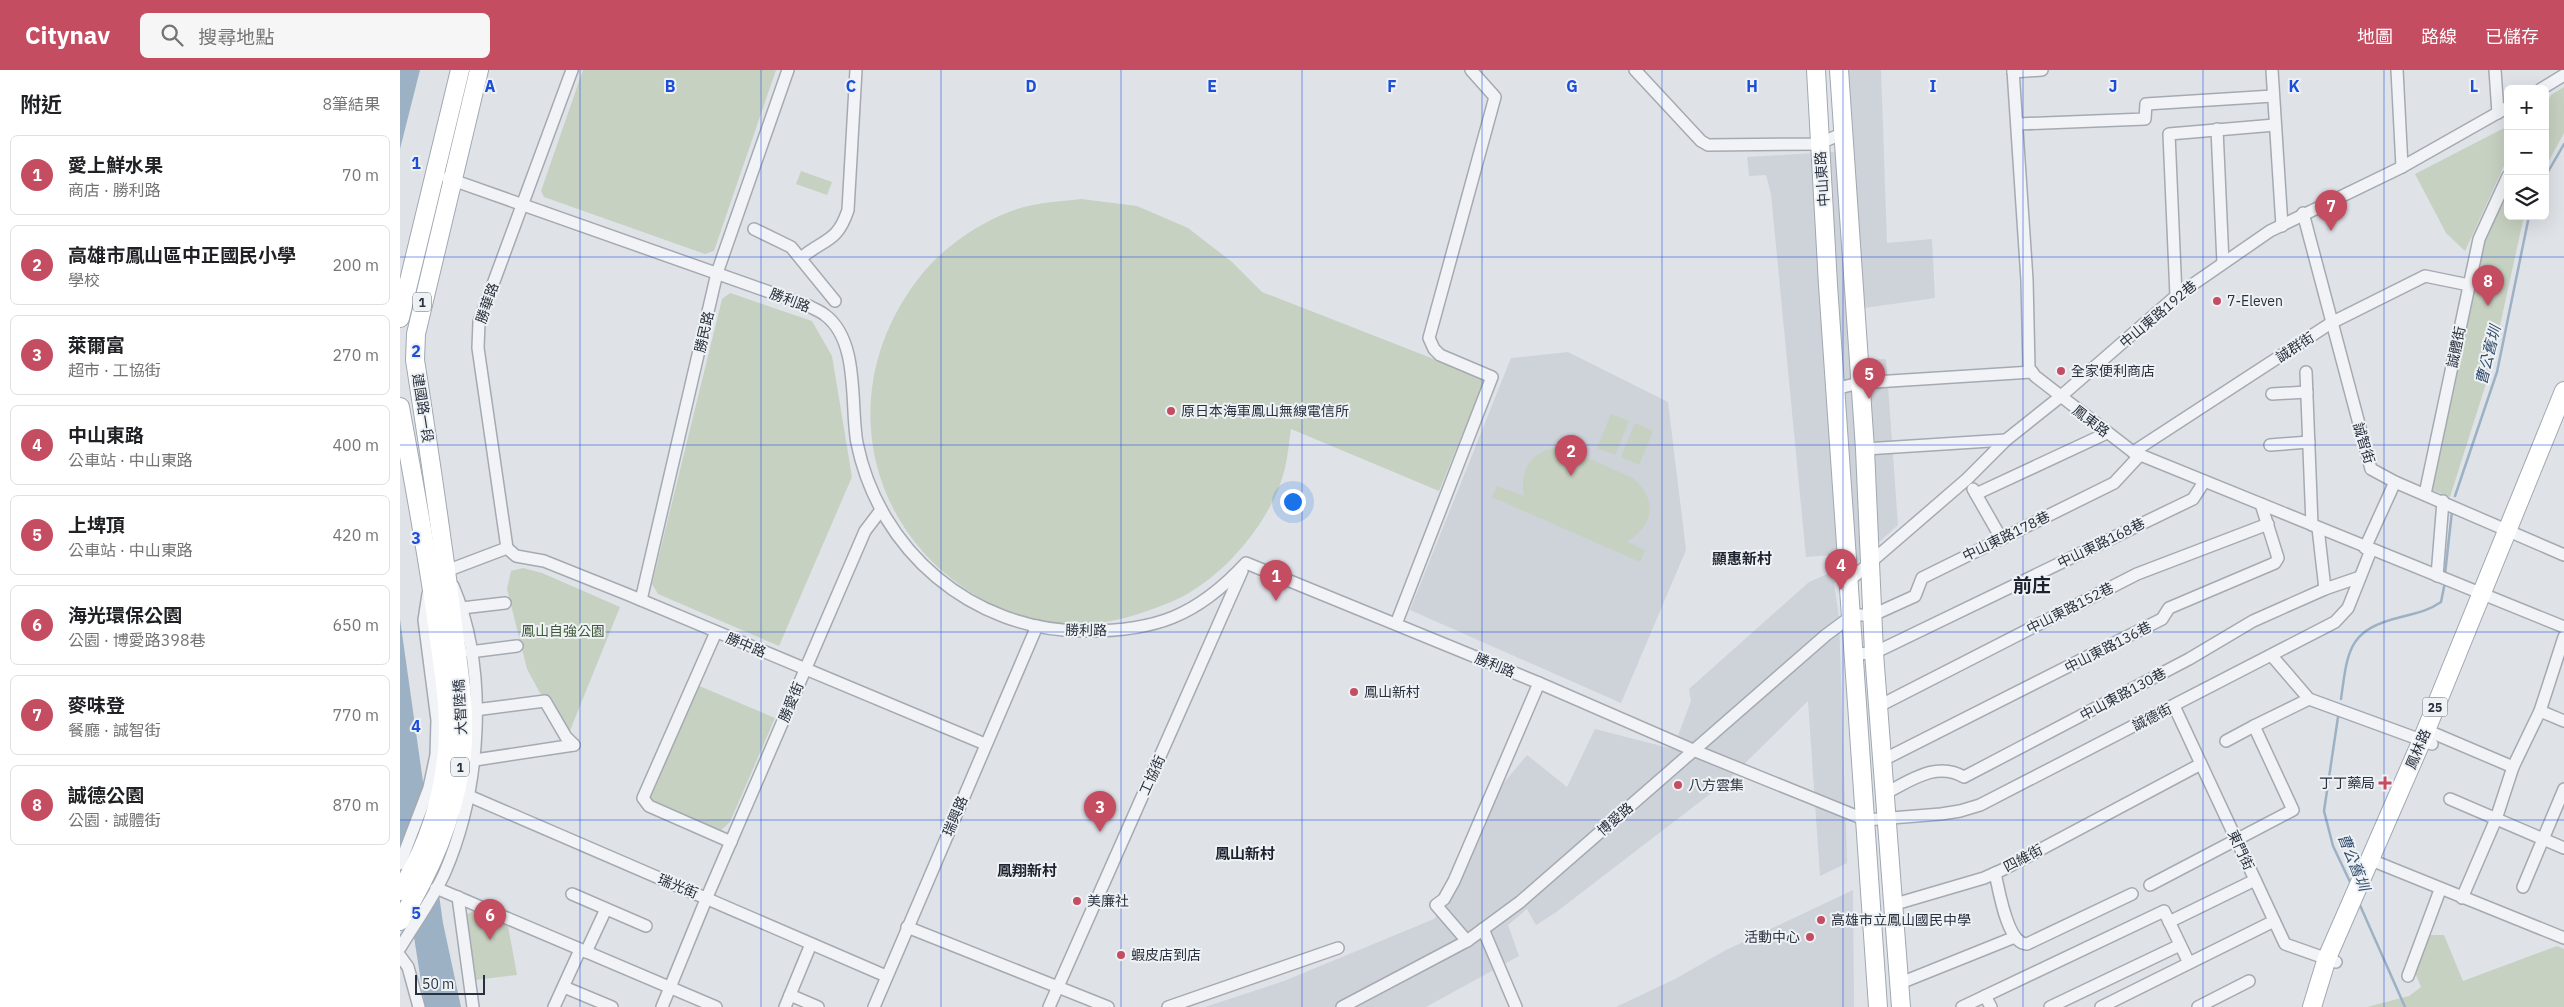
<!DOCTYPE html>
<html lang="zh-TW">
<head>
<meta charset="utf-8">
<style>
  :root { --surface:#fff; --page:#f6f6f6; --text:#202124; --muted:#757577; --line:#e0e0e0; --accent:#c44d62 }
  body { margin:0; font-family:"IBM Plex Sans","Noto Sans TC",sans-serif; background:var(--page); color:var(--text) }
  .controls { position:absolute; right:15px; top:15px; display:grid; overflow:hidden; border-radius:8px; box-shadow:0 5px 20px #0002 }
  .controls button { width:45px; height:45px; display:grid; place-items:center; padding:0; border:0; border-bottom:1px solid var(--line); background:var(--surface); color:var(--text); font:25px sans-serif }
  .scale { position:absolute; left:15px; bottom:12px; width:70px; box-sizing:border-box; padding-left:5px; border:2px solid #29313e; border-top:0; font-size:14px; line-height:18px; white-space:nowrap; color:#29313e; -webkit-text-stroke:4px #eff2f5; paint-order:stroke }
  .you { position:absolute; left:892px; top:431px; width:18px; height:18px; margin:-12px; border:4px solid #fff; border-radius:50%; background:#1a73e8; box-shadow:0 0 0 8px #1a73e833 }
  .badge { display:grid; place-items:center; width:32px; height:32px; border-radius:50%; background:var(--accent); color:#fff; font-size:16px; font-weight:700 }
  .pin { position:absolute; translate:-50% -41px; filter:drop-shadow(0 1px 2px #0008) }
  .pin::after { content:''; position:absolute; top:26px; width:18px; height:15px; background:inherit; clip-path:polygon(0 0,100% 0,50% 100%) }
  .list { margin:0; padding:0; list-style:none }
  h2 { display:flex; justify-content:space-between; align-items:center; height:65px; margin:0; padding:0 20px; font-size:21px }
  h2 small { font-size:16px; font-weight:400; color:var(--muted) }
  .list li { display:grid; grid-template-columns:32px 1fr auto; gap:15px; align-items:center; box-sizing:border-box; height:80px; margin:0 10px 10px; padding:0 10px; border:1px solid var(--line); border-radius:8px }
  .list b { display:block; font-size:19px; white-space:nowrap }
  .list p { margin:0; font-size:16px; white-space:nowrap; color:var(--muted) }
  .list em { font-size:16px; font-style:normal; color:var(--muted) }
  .icon { flex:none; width:28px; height:28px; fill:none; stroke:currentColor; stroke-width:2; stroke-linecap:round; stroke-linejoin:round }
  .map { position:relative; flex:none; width:2164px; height:937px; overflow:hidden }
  header { display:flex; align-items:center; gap:30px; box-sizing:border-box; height:70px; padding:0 25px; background:var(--accent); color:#fff }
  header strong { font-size:24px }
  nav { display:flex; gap:28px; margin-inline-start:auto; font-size:18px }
  .search { width:350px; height:45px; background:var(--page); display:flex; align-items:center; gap:12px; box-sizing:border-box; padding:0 18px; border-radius:8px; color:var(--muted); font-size:19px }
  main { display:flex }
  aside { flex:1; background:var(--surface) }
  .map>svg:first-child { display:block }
  .built { fill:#ced2d9 }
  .green { fill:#c6d1c1 }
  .water { fill:#9db1c5 }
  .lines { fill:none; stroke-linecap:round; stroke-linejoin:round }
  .stream { stroke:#9db1c5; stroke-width:2.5 }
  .street-casing { stroke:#a5aab2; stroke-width:14 }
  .primary-casing { stroke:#a0a8b2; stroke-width:20 }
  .street { stroke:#f2f3f6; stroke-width:11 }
  .primary { stroke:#fff; stroke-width:18 }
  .grid { fill:none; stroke:#1d4ed8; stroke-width:1; stroke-opacity:0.55 }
  .poi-dot { fill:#c44d62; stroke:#eff2f5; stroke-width:2 }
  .labels { text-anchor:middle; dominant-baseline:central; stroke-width:4; stroke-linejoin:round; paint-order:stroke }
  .shield { fill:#eff2f5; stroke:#646b75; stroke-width:1 }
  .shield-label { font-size:12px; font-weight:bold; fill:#29313e }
  .street-label { font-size:14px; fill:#29313e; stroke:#eff2f5 }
  .poi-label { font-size:14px; fill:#29313e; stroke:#eff2f5; text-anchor:start }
  .park-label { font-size:14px; fill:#3f5838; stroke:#eff2f5 }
  .water-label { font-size:15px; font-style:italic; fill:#36516f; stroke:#eff2f5 }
  .neighbourhood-label { font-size:15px; font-weight:bold; fill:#1c222e; stroke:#eff2f5 }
  .district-label { font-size:19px; font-weight:bold; fill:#1c222e; stroke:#eff2f5 }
  .grid-label { font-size:16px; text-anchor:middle; font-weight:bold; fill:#1d4ed8; stroke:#eff2f5; stroke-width:4; stroke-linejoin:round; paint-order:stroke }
</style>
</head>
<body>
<header>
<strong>Citynav</strong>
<div class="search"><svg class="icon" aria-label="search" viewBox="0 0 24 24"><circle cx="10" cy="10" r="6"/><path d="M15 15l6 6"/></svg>搜尋地點</div>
<nav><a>地圖</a><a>路線</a><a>已儲存</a></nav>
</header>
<main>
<aside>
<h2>附近<small>8筆結果</small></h2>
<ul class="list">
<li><span class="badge">1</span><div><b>愛上鮮水果</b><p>商店 · 勝利路</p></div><em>70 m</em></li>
<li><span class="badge">2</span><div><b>高雄市鳳山區中正國民小學</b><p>學校</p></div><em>200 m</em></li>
<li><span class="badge">3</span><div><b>萊爾富</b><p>超市 · 工協街</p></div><em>270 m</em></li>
<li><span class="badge">4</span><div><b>中山東路</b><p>公車站 · 中山東路</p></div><em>400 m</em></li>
<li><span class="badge">5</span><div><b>上埤頂</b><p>公車站 · 中山東路</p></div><em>420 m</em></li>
<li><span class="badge">6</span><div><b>海光環保公園</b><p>公園 · 博愛路398巷</p></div><em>650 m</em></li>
<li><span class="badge">7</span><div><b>麥味登</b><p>餐廳 · 誠智街</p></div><em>770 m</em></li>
<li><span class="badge">8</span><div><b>誠德公園</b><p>公園 · 誠體街</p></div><em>870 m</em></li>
</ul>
</aside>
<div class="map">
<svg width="2164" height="937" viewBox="0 0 2164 937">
  <rect width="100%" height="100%" fill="#dfe3e8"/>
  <g class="built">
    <polygon points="1445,0 1481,0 1487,173 1532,169 1535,228 1464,238 1465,290 1486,289 1498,455 1434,513 1439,547 1447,793 1420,806 1408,631 1327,711 1155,843 1136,855 1127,839 1108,855 1119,886 1026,937 805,937 884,911 1034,849 1056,821 1102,715 1127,685 1167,717 1195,659 1273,679 1291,631 1289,619 1409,512 1432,502 1432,485 1406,487 1371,124 1366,105 1349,106 1347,87 1449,81"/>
    <polygon points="1168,282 1268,332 1286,480 1221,633 1010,540 1111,288"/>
    <polygon points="1453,820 1454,937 1216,937 1275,909 1326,880"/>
  </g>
  <g class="green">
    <polygon points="183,0 376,0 314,181 305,184 144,127 141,121"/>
    <polygon points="2164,17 2164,63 2145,98 2145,37 2151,25"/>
    <polygon points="2108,56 2108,87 2065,181 2046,163 2015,104"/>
    <polygon points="401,101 432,112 427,125 396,114"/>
    <polygon points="2108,120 2108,146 2124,146 2090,301 2050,427 2032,420 2085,171"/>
    <path d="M681,129L737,136L788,158L832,192L862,222L1085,309L1039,421L891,359C889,372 888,385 885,398C872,453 818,515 766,534C738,545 710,554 680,554C640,555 597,541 564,518C457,444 440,305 522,204C546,174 590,145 628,136C645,132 664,131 681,129Z"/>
    <polygon points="330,223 412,251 432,286 452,407 379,576 258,524 252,514 322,229"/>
    <polygon points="1211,344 1229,351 1215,385 1197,378"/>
    <polygon points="1235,353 1253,361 1239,395 1221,387"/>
    <path d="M1163,377L1233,408C1258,431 1254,454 1227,472L1245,480L1240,492L1092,427L1097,416L1124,426C1119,397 1133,379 1163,377Z"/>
    <polygon points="123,498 142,503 220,537 169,663 148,628 140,623 127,599 107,519 111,501"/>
    <polygon points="297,615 375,648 330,752 320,761 253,732 250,724"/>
    <polygon points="74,841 108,856 117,905 75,910 67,844"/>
    <polygon points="2029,865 2044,865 2063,911 2157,876 2164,879 2164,937 1967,937 2009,926 2021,917 2014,900"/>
  </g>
  <g class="water">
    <polygon points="0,0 20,0 0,79"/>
    <polygon points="0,549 43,853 61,937 25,937 2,791 0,778"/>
  </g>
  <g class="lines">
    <g class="stream">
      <polyline points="2145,107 2164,74"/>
      <polyline points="2055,426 2097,302 2129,146"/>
      <polyline points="2045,504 2052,441"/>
      <path d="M1941,629C1948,579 1948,560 2001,547C2017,543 2028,541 2041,532L2045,512"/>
      <polyline points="1938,647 1924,741 1933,776 1951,814"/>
      <polyline points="1959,833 2005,937"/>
    </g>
    <g class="street-casing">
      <g id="street">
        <polyline points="1235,0 1301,71 1308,75 1419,74 1443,63"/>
        <polyline points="1613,0 1627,210 1629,298 1635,306 1733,382 2164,557"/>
        <polyline points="1872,0 1882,156"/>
        <polyline points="1997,0 2002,97"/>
        <polyline points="2095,0 2098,43"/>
        <polyline points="1613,2 1642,0"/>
        <polyline points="2141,19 2164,5"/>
        <polyline points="1618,54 1745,49 1746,34 1873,26"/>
        <polyline points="1817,59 1823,193"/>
        <path d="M47,108L409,236C414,239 420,241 425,245C460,271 450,336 457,373C479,481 572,560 682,561C755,562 797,546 846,493L1139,613L1293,680L1466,750L1541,744L1560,741L1580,735L1935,552L1948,538L1971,480"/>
        <polyline points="1903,143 1971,399 1995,412 2164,485"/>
        <polyline points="354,159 391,177 435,231"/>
        <path d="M401,188C425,168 437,173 448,140L456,0"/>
        <polyline points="1776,226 1769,64 1875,55"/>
        <polyline points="1906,302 1912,455"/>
        <polyline points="1435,319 1459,313 1632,302"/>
        <polyline points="1872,324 1907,322"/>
        <polyline points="1870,375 1909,372"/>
        <polyline points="1465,379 1606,370"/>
        <polyline points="1733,382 1931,253 2025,206 2069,215"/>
        <polyline points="1573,419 1601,468"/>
        <polyline points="1576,424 1707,363"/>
        <polyline points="2025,424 2079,169 2108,106"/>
        <polyline points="1918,458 1925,519"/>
        <polyline points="107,478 116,486 144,491 229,525 585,674"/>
        <polyline points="107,478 78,278 79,252 172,0"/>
        <polyline points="1965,478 1995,412"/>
        <polyline points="41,503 107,478"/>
        <polyline points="2037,506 2043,431"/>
        <polyline points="1450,510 1567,409 1606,370 1660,327 1776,226 1870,161 2002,97 2108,37"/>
        <polyline points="241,530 317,203 388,0"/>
        <polyline points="62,538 105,533"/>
        <polyline points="996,554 1092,307 1040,285 1034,279 1029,268 1095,27 1071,0"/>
        <polyline points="316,562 243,728 249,736 331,772"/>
        <polyline points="70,582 117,576"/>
        <polyline points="1454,584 1474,583 1793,429 1804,412"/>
        <polyline points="1872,586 1909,629 2032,674"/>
        <polyline points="1479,636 1737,504 1868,454"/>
        <polyline points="1774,636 1885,874 1936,892"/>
        <polyline points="75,640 145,631 166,667 174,675"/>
        <polyline points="2140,641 2164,651"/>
        <polyline points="2026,660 2113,697"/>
        <polyline points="1826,671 1854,656"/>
        <polyline points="75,690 174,675"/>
        <polyline points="1483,690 1762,549 1769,538 1875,493 1878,488 1861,434"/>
        <path d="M1486,723C1511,710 1537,691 1564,707L1789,589L1853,551L1925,519L1960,507"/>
        <polyline points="69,726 486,906"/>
        <polyline points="2050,729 2164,778"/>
        <polyline points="1971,790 2164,868"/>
        <polyline points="0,794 29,718 36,685 37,650 24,550 28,524"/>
        <path d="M1595,803C1599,820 1607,874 1627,874L1732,824"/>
        <polyline points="1750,815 1893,740 1854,656 1909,629"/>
        <polyline points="2123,817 2164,719"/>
        <polyline points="36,818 316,937"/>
        <polyline points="172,824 246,856"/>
        <polyline points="58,827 73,937"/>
        <polyline points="2062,828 2096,749 2113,697 2140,641 2164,567"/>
        <polyline points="1492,835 1584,808 1602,800 1801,694"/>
        <polyline points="1769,852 1855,810"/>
        <polyline points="507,857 708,937"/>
        <polyline points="1083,859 1116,937"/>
        <polyline points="1067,871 1036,835 1044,829 1054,811 1139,613"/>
        <path d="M0,878C15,853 33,829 45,802C81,718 89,601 53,516"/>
        <polyline points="186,882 206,839"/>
        <polyline points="0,886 8,897 19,937"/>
        <polyline points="2008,906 2040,820"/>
        <polyline points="1498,914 1615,867"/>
        <polyline points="164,917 212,937"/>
        <polyline points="390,925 418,937"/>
        <polyline points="1585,926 1591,937"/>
        <polyline points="154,937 180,880"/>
        <polyline points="262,937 307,827 465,461 481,440"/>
        <polyline points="385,937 411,874"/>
        <polyline points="474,937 637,556"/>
        <polyline points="649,937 842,501"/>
        <polyline points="768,937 938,878"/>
        <polyline points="942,937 1067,871 1120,832 1426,565 1453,545 1473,545 1515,526 1522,508 1714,413 1740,385"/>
        <polyline points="1562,937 1764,841 1789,893"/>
        <polyline points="1650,937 1780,875"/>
        <polyline points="1701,937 1874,851"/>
        <polyline points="1798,937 1849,911"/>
      </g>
    </g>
    <g class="primary-casing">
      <g id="primary">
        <polyline points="1416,0 1428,215 1478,937"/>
        <polyline points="1439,0 1465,379 1474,583 1501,937"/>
        <polyline points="0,248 60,0"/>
        <path d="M0,337C14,414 29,491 39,569C45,612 52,654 45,697C39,742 24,783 0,821"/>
        <path d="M0,851C29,804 51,755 60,700C69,647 57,591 51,538C40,455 28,373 15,290L16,264L79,0"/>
        <polyline points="1912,937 1927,888 2022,670 2164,321"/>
      </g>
    </g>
    <use href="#street" class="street"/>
    <use href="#primary" class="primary"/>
  </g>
  <path class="grid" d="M180,0V937M361,0V937M541,0V937M721,0V937M902,0V937M1082,0V937M1262,0V937M1443,0V937M1623,0V937M1803,0V937M1984,0V937M0,187H2164M0,375H2164M0,562H2164M0,750H2164"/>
  <g class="poi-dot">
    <circle cx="1817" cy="231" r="5"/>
    <circle cx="1661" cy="301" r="5"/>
    <circle cx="771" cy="341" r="5"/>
    <circle cx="954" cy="622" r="5"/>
    <path d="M1982.5 705.5h5v5h5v5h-5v5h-5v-5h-5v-5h5z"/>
    <circle cx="1278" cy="715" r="5"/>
    <circle cx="677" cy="831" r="5"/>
    <circle cx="1421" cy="850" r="5"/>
    <circle cx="1410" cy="867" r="5"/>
    <circle cx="721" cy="885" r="5"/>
  </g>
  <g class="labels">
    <g class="shield">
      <rect x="13" y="222.5" width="18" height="19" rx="4"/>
      <rect x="2022.5" y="627.5" width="25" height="19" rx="4"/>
      <rect x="51" y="687.5" width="18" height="19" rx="4"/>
    </g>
    <g class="shield-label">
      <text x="22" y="232">1</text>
      <text x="2035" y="637">25</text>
      <text x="60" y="697">1</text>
    </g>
    <g class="street-label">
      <text transform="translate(1422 109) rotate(-94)">中山東路</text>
      <text transform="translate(390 230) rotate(21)">勝利路</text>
      <text transform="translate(87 233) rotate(-71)">勝華路</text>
      <text transform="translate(1758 244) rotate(-40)">中山東路192巷</text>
      <text transform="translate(304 262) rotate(-77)">勝民路</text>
      <text transform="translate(1895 277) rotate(-33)">誠群街</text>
      <text transform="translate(2056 277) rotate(-78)">誠體街</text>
      <text transform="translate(23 338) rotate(81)">建國路一段</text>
      <text transform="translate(1691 351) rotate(37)">鳳東路</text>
      <text transform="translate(1964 373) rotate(73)">誠智街</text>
      <text transform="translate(1606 466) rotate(-26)">中山東路178巷</text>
      <text transform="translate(1701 473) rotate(-26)">中山東路168巷</text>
      <text transform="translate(1670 538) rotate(-27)">中山東路152巷</text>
      <text transform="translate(686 560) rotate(1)">勝利路</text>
      <text transform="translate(346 575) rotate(23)">勝中路</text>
      <text transform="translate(1708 577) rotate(-27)">中山東路136巷</text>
      <text transform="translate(1095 595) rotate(22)">勝利路</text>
      <text transform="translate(1723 624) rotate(-28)">中山東路130巷</text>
      <text transform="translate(391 632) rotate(-67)">勝愛街</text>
      <text transform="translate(60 637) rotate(-93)">大智陸橋</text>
      <text transform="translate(1752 647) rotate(-27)">誠德街</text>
      <text transform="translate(2018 679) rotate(-67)">鳳林路</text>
      <text transform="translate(752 705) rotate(-66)">工協街</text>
      <text transform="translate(555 746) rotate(-67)">瑞興路</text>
      <text transform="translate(1215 749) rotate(-41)">博愛路</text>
      <text transform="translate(1841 780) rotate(65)">東門街</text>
      <text transform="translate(1623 788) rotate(-28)">四維街</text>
      <text transform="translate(278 816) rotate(22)">瑞光街</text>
    </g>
    <g class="poi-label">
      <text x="1827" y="231">7-Eleven</text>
      <text x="1671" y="301">全家便利商店</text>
      <text x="781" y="341">原日本海軍鳳山無線電信所</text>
      <text x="964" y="622">鳳山新村</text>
      <text x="1975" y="713" text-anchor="end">丁丁藥局</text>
      <text x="1288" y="715">八方雲集</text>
      <text x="687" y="831">美廉社</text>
      <text x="1431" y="850">高雄市立鳳山國民中學</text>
      <text x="1400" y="867" text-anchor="end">活動中心</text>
      <text x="731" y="885">蝦皮店到店</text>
    </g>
    <g class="park-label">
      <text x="163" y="561">鳳山自強公園</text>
    </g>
    <g class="water-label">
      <text transform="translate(2088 285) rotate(-76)">曹公舊圳</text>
      <text transform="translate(1954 792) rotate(68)">曹公舊圳</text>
    </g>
    <g class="neighbourhood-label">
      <text x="1342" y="488">顯惠新村</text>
      <text x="845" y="783">鳳山新村</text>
      <text x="627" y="800">鳳翔新村</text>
    </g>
    <g class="district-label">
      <text x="1632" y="515">前庄</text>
    </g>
  </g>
  <g class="grid-label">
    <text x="90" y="22">A</text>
    <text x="270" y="22">B</text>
    <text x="451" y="22">C</text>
    <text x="631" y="22">D</text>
    <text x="812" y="22">E</text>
    <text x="992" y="22">F</text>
    <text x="1172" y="22">G</text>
    <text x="1352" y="22">H</text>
    <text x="1533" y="22">I</text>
    <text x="1713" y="22">J</text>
    <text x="1894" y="22">K</text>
    <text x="2074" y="22">L</text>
    <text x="16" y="99">1</text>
    <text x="16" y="287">2</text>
    <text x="16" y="474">3</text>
    <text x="16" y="662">4</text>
    <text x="16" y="849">5</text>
  </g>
</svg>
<div class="controls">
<button>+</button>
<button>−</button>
<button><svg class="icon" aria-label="layers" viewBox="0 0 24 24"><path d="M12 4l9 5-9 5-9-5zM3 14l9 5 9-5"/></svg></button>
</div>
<div class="scale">50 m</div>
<div class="you"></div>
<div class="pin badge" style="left:876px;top:531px">1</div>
<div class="pin badge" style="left:1171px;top:406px">2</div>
<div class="pin badge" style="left:700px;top:762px">3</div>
<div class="pin badge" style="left:1441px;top:520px">4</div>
<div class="pin badge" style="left:1469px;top:329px">5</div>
<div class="pin badge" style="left:90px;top:870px">6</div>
<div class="pin badge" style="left:1931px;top:161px">7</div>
<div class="pin badge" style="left:2088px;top:236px">8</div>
</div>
</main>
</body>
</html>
